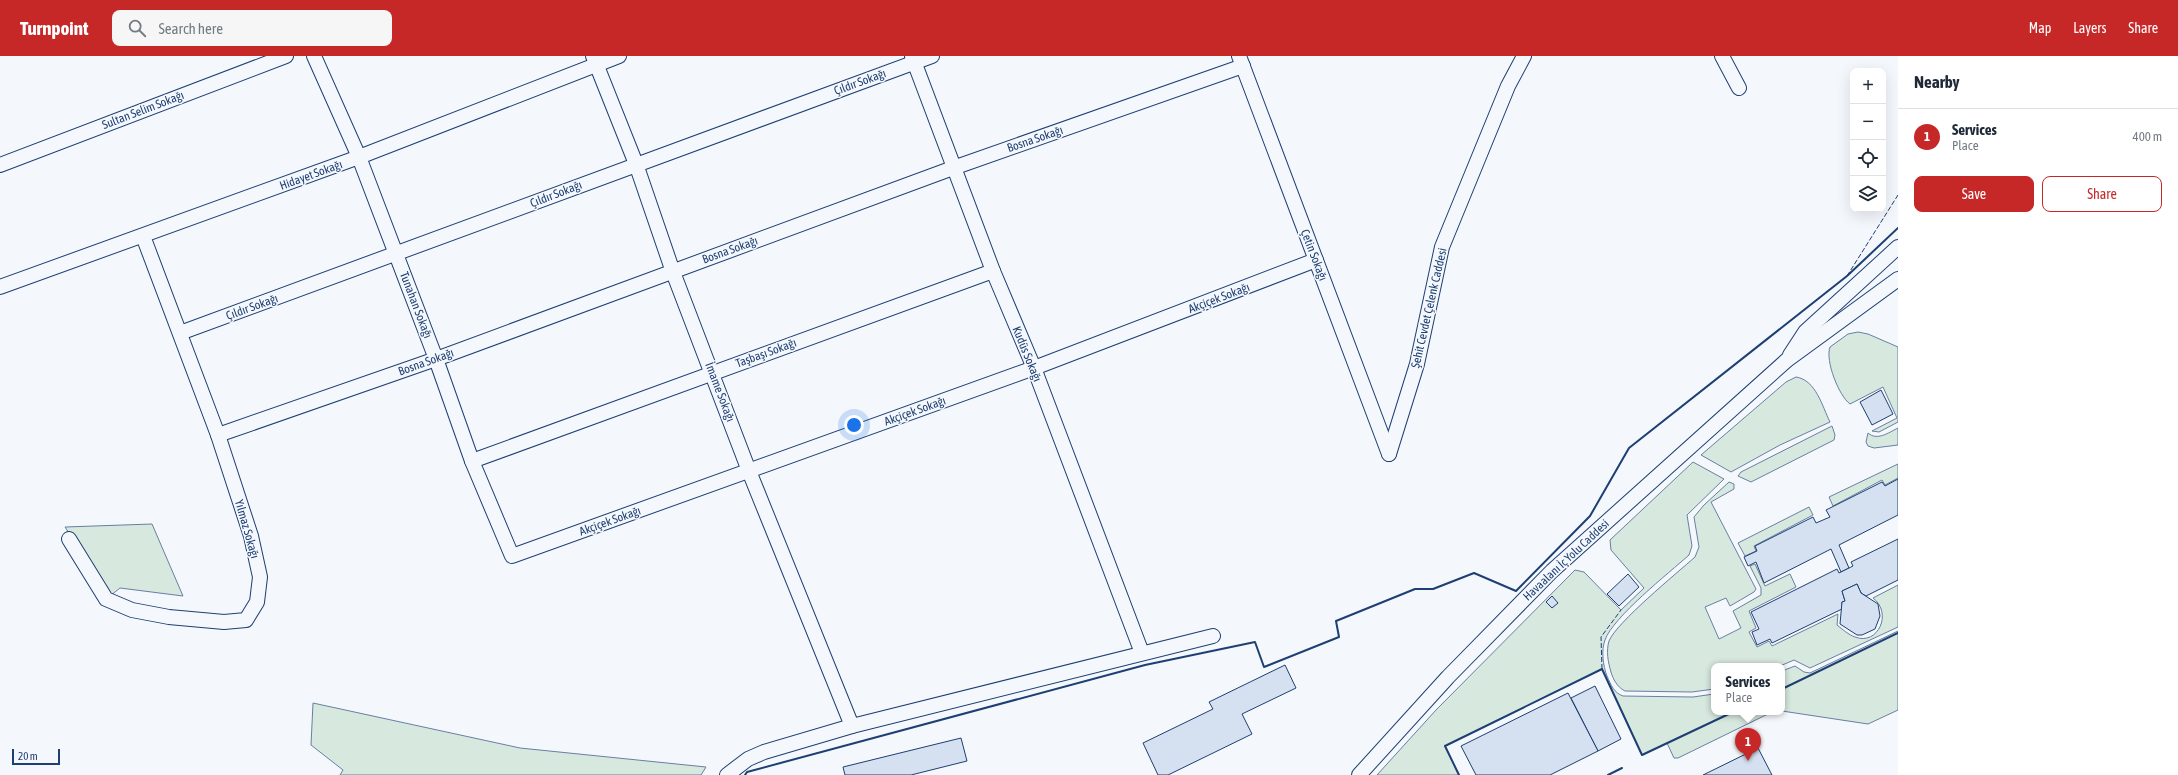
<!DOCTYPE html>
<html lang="en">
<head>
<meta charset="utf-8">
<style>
  :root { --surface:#fff; --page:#f6f6f7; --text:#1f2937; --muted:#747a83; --line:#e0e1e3; --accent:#c62828 }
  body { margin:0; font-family:"Asap Condensed",sans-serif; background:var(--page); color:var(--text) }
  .controls { position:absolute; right:12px; top:12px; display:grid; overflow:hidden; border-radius:8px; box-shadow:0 4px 16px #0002 }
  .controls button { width:36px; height:36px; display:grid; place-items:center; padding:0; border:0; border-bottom:1px solid var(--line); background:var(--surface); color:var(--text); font:20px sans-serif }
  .scale { position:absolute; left:12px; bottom:10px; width:48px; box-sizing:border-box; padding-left:4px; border:2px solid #1d3f73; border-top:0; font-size:11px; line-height:14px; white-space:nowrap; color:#1d3f73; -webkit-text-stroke:3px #f4f7fb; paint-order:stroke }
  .you { position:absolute; left:854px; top:369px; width:14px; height:14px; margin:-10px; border:3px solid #fff; border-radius:50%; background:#1a73e8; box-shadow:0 0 0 6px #1a73e833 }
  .badge { display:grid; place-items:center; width:26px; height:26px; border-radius:50%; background:var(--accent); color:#fff; font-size:13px; font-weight:700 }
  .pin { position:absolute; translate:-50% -33px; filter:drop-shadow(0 1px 2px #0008) }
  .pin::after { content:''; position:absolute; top:21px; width:14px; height:12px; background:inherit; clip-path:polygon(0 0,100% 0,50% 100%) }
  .popup { position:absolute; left:1711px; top:607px; width:74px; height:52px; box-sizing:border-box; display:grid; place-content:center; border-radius:8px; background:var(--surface); filter:drop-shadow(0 1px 3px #0005); font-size:13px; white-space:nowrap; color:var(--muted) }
  .popup b { font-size:15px; color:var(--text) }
  .popup::after { content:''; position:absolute; left:50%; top:100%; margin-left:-8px; border:8px solid transparent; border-top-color:var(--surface) }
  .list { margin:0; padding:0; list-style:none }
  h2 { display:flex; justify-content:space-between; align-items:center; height:52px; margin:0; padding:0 16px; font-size:17px }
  h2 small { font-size:13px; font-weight:400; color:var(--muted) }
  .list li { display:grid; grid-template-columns:26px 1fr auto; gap:12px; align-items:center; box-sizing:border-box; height:56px; padding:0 16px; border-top:1px solid var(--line) }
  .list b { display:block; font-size:15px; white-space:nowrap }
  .list p { margin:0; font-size:13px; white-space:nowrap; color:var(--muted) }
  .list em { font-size:13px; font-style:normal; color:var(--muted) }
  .actions { display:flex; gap:8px; padding:12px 16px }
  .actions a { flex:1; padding:9px 0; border:1px solid var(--accent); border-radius:8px; text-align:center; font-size:14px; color:var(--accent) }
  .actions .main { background:var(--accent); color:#fff }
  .icon { flex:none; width:22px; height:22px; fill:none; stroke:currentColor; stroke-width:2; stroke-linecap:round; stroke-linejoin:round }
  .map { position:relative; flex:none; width:1898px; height:719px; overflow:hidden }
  header { display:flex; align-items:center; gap:24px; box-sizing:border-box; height:56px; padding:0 20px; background:var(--accent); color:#fff }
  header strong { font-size:19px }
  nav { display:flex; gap:22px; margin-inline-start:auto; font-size:14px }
  .search { width:280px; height:36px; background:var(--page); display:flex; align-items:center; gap:10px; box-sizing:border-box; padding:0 14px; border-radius:8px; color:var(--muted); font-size:15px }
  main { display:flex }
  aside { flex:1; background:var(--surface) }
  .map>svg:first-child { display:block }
  .green { fill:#d7e8df; stroke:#687fa3 }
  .building { fill:#d5e0f0; stroke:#1d3f73 }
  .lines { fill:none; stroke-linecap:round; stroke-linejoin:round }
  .minor-casing { stroke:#1d3f73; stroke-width:16 }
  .minor { stroke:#f4f7fb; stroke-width:14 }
  .fence { stroke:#1d3f73; stroke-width:1; stroke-dasharray:5 2; stroke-linecap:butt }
  .wall { stroke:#1d3f73; stroke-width:2 }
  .labels { text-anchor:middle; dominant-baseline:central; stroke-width:3; stroke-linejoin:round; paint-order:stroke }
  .street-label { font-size:12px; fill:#1d3f73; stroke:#f4f7fb }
</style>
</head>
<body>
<header>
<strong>Turnpoint</strong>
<div class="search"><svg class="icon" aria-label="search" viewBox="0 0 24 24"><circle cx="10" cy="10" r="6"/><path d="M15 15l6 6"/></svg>Search here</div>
<nav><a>Map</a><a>Layers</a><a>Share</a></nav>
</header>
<main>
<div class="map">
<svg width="1898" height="719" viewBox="0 0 1898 719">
  <rect width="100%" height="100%" fill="#f4f7fb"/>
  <g class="green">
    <path d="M1858,276L1868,278L1898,291V366L1879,376L1872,375L1897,362L1883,331L1850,348C1839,340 1825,305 1830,291L1848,278Z"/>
    <path d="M1796,321C1816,324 1822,350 1830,366L1780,389L1731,416L1701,399L1786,326Z"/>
    <polygon points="1832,370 1835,379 1834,384 1751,426 1738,420 1741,416"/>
    <path d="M1898,372V389L1874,392L1868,390L1866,386L1868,377C1877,385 1888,377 1898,372Z"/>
    <path d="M1693,406L1724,423L1687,459L1692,490L1689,499C1669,517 1613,561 1605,584C1601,594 1603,610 1607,620C1611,629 1614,637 1623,640L1693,641L1714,638V656H1772L1678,702H1674L1667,687L1642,699L1602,613L1445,690L1459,719H1377L1436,654L1575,514L1584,516L1621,554L1644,532L1611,494L1610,484Z"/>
    <polygon points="1898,408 1898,422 1885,429 1882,424 1833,450 1829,441"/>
    <path d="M1729,426L1734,428V433L1711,446L1756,533L1754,536L1730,550L1726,542L1705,551L1719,583L1741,572L1733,555L1761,539V532L1750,510L1755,508L1765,530L1790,518L1796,531L1749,555L1756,572L1749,576L1757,591L1769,585L1772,590L1838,558L1837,569C1842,573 1849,579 1855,581C1878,590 1893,557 1873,542L1898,529V571L1810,612L1794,604L1780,610H1714V633L1692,636L1625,635C1617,631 1613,623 1611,616C1608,606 1606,595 1609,585C1616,567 1677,517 1695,501L1699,491L1694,461L1704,449Z"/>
    <polygon points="1809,451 1813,459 1754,490 1756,495 1745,500 1738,487"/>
    <polygon points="152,468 183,540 120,532 110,540 65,471"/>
    <polygon points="1898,575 1898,654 1868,668 1782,655 1782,615 1795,610 1804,616 1810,617"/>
    <polygon points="313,647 520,692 706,711 701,719 340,719 343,714 311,689"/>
  </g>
  <g class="building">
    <polygon points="1881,334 1893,358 1872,369 1860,346"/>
    <polygon points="1898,423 1898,459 1839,489 1849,512 1841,516 1831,493 1764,527 1756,506 1748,510 1744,501 1757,495 1755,490 1813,461 1816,467 1830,461 1826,454 1882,426 1885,430"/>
    <polygon points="1898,483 1898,524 1866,540 1861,537 1857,528 1842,535 1845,545 1842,546 1842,553 1772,587 1770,583 1757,589 1752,576 1759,573 1751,556 1837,513 1839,517 1853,510 1851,506"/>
    <polygon points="1628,518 1639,531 1619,550 1607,538"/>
    <polygon points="1857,528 1861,537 1878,548 1880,560 1875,573 1862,579 1857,579 1840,568 1842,546 1845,545 1842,535"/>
    <polygon points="1552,540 1558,547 1552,552 1546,546"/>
    <polygon points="1285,609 1296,632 1242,658 1252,678 1168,719 1158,719 1143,687 1213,653 1209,646"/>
    <polygon points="1595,630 1621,683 1598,695 1571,642"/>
    <polygon points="1568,637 1598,695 1550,719 1476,719 1461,690"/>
    <polygon points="961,682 967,705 911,719 845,719 843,711"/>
    <polygon points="1758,692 1772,719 1703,719"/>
  </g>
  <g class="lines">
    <g class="minor-casing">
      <g id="minor">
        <polyline points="314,0 359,101 436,303 472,405 512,500 1034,312 1316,204"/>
        <polyline points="593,0 636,108 673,216 749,415 852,670"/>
        <polyline points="912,0 993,215 1034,312 1142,597"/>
        <polyline points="1239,0 1389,398"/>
        <polyline points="1722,0 1739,32"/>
        <polyline points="0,109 286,0"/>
        <polyline points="0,231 359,101 619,0"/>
        <polyline points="180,277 932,0"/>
        <polyline points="1790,299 1805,276 1898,191"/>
        <polyline points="218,379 436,303 953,112 1243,10"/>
        <polyline points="1389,398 1417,308 1442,191 1508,30 1524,0"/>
        <polyline points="472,405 993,215"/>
        <polyline points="69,483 106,543 132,554 169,561 224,566 246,564 257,546 260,521 251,480 218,379 143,180"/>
        <polyline points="727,719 748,703 764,696 852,670 1213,580"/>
        <polyline points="1359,719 1448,621 1552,515 1787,304 1898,223"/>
      </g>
    </g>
    <use href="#minor" class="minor"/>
    <g class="fence">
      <polyline points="1847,220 1898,139"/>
      <polyline points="1602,613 1601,581 1621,554"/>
    </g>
    <g class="wall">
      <polyline points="1782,633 1898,577"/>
      <polyline points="745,719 747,716 1145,609 1255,586 1264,611 1339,581 1336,565 1415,533 1433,533 1474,517 1516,535 1590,460 1629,392 1847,220 1898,172"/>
      <polyline points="1459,719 1445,690 1602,613 1642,699 1733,656"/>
      <polyline points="1608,719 1622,712"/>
    </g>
  </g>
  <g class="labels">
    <g class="street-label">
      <text transform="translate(860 26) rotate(-20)">Çıldır Sokağı</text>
      <text transform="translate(143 54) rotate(-21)">Sultan Selim Sokağı</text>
      <text transform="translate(1035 83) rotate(-19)">Bosna Sokağı</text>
      <text transform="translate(311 119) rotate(-20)">Hidayet Sokağı</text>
      <text transform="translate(556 138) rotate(-21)">Çıldır Sokağı</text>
      <text transform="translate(730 194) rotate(-20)">Bosna Sokağı</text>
      <text transform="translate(1314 199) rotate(69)">Çetin Sokağı</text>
      <text transform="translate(1219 242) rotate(-21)">Akçiçek Sokağı</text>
      <text transform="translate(416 249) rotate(69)">Tunahan Sokağı</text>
      <text transform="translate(252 251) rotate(-20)">Çıldır Sokağı</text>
      <text transform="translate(1429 252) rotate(-77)">Şehit Cevdet Çelenk Caddesi</text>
      <text transform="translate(766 297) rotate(-20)">Taşbaşı Sokağı</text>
      <text transform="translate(1027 298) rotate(68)">Kudüs Sokağı</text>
      <text transform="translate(426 306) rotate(-20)">Bosna Sokağı</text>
      <text transform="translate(720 336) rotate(69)">İmame Sokağı</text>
      <text transform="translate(915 355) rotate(-20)">Akçiçek Sokağı</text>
      <text transform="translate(610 465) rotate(-20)">Akçiçek Sokağı</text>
      <text transform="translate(247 473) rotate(74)">Yılmaz Sokağı</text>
      <text transform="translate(1566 504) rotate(-43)">Havaalanı İç Yolu Caddesi</text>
    </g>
  </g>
</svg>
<div class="controls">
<button>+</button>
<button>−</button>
<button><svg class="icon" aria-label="locate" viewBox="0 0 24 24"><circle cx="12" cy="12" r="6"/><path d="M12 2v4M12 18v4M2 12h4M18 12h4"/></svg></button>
<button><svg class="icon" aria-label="layers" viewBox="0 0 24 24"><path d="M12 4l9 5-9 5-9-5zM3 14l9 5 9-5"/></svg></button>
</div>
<div class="scale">20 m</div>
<div class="you"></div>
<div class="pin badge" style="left:1748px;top:705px">1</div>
<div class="popup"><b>Services</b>Place</div>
</div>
<aside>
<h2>Nearby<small></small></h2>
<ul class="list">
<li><span class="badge">1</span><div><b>Services</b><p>Place</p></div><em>400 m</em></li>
</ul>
<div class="actions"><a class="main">Save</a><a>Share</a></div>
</aside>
</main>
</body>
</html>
